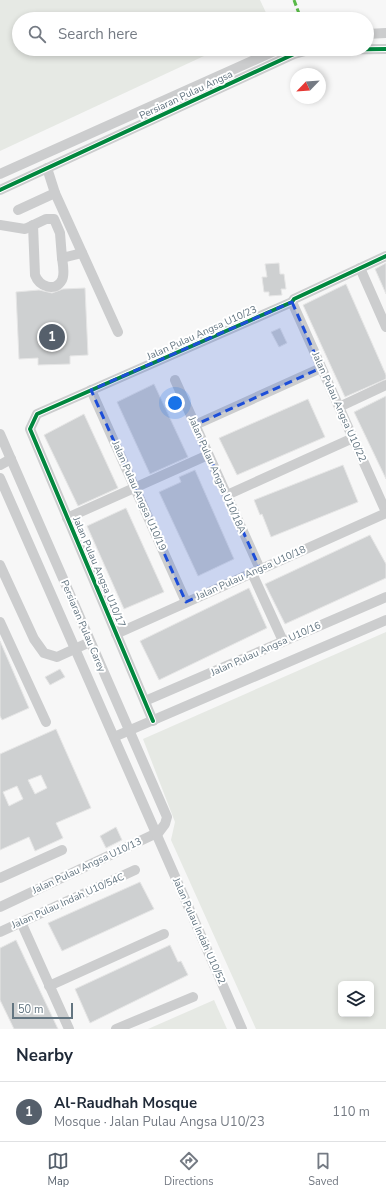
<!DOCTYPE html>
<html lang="en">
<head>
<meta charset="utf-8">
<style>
  :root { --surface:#fff; --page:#f2f2f3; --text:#1f2937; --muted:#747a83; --line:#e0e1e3; --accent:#555f6b }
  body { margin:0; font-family:"Nunito Sans",sans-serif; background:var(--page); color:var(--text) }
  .controls { position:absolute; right:12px; bottom:12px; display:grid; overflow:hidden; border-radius:6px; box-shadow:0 2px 6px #0003 }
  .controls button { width:36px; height:36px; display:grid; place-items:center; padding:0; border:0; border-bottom:1px solid var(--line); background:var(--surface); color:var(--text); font:20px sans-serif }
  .compass { position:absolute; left:290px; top:68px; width:36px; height:36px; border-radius:50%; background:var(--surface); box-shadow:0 2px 6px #0003; rotate:245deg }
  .scale { position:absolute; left:12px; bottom:10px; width:61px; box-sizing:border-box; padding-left:4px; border:2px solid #637581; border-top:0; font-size:11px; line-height:14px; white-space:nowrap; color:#637581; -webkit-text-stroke:3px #fff; paint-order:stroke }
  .you { position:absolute; left:175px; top:403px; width:14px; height:14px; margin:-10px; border:3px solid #fff; border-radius:50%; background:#1a73e8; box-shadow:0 0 0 6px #1a73e833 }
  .badge { display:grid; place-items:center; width:26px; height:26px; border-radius:50%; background:var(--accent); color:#fff; font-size:13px; font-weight:700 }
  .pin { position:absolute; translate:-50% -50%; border:2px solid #fff; box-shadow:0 1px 4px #0006 }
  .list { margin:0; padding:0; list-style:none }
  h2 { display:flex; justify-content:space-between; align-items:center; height:52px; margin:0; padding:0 16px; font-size:17px }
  h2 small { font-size:13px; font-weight:400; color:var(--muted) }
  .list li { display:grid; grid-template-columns:26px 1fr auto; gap:12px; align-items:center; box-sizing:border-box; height:60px; padding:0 16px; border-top:1px solid var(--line) }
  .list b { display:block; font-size:15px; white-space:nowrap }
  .list p { margin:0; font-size:13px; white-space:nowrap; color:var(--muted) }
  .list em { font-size:13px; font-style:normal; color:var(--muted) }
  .icon { flex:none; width:22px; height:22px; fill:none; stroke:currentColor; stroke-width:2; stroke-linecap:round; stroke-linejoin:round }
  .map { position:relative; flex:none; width:386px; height:1029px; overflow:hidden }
  .search { position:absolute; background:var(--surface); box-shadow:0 2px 6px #0003; left:12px; right:12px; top:12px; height:44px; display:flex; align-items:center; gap:10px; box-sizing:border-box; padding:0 14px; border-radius:22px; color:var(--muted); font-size:15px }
  .sheet { height:112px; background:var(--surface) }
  nav { display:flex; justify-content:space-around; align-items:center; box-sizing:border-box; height:56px; border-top:1px solid var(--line); background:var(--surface); font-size:11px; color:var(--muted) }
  nav a { display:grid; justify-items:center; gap:2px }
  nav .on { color:var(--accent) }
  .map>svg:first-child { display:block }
  .green { fill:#e6e9e4; fill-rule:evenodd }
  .building { fill:#ced0d1; stroke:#e6e6e6; fill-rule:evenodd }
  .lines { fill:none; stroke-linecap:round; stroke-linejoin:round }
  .minor { stroke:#cccdce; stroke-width:10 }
  .quiet { stroke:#58b947; stroke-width:3; stroke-dasharray:6 3; stroke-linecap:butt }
  .cycleway-casing { stroke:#fff; stroke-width:6 }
  .cycleway { stroke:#00873e; stroke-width:4 }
  .marked { fill:#1d4ed8; fill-opacity:0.2; stroke:#1d4ed8; stroke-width:3; stroke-dasharray:8 5; stroke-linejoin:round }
  .labels { text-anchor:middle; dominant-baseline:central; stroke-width:4; stroke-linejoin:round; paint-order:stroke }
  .street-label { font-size:10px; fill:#637581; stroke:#fff }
</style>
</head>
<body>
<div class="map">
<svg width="386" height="1029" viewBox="0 0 386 1029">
  <rect width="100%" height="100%" fill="#f7f7f7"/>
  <g class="green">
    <polygon points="0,0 260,0 269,19 19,19 19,49 219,49 0,151"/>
    <path d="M386,632V1029H256L171,840L175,822L143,739ZM341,984H371V1014H341Z"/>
    <polygon points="214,1000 227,1029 148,1029"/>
  </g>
  <g class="building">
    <polygon points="279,263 280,274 284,274 286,289 281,289 282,295 269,296 269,292 264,292 262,277 267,277 265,264"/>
    <polygon points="386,263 386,294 375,269"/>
    <polygon points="346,284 386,375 386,379 345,397 303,305"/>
    <polygon points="85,288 88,355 70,356 70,364 38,365 38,358 19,359 16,292 39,290 52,293 63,289"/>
    <polygon points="280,328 287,343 279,347 271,332"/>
    <polygon points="154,384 188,457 150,474 117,402"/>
    <polygon points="386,396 386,479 354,412"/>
    <polygon points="308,399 325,437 237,475 219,438"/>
    <polygon points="84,414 118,488 78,506 44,435"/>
    <polygon points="343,465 358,502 271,537 262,514 260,515 254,500"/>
    <polygon points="195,470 234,559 198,576 159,492 181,482 179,477"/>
    <polygon points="126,508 164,592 124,609 87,526"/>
    <polygon points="370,535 386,564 386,578 285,624 265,584"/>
    <polygon points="249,588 267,628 159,680 140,641"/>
    <polygon points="0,641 29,708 2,720 0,716"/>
    <polygon points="60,669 65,677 50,685 45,677"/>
    <path d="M56,729L91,808L56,823L63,838L35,851L29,837L0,850V754ZM41,775L47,788L35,794L28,780ZM17,786L23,799L9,806L3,792Z"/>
    <polygon points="116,827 122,840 106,848 100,836"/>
    <polygon points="140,882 154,909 62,951 48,923"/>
    <polygon points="16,940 58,1029 14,1029 0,1000 0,948"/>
    <polygon points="170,945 178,962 181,961 188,975 90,1023 75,989"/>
  </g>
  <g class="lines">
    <g class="minor">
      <polyline points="367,34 386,33"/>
      <polyline points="47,168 55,193 118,332"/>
      <polyline points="0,174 279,49"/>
      <polyline points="0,190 294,54 309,50 386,49"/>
      <polyline points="18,210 55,193"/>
      <polyline points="0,225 25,229 46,219 54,219 60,233 62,258 82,253"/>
      <path d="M33,225L35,275C39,286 55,293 62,280C65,274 63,265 62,258"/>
      <polyline points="360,268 386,327"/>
      <polyline points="292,302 386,512"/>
      <polyline points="175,380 260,569"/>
      <polyline points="91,390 186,602"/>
      <polyline points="339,407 386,385"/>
      <polyline points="195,425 321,368"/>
      <polyline points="0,434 167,817 165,824 159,832 0,907"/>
      <polyline points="0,465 11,459"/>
      <polyline points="0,478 242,1029"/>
      <polyline points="227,495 353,438"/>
      <polyline points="67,518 208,455"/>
      <polyline points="0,565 34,639 44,653 57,657 90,642"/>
      <polyline points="252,573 283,641"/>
      <polyline points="0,622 46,722"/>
      <polyline points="116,634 386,513"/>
      <polyline points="145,701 386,597"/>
      <polyline points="153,721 30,429 37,414 292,302 294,299 386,256"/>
      <polyline points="114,737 386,620"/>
      <polyline points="0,878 62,850"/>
      <polyline points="21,922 69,1029"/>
      <polyline points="0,932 135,870"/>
      <polyline points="49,986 164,934"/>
      <polyline points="116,1029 193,997"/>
    </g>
    <polyline class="quiet" points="294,0 301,19"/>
    <g class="cycleway-casing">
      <g id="cycleway">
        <polyline points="0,190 294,54 309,50 386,49"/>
        <polyline points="153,721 30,429 37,414 292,302 294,299 386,256"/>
      </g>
    </g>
    <use href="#cycleway" class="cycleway"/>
  </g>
  <path class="marked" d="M292,302L321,368L195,425L260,569L186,602L91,390Z"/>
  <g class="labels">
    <g class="street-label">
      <text transform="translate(186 95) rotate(-25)">Persiaran Pulau Angsa</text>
      <text transform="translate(202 333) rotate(-24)">Jalan Pulau Angsa U10/23</text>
      <text transform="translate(339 407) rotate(66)">Jalan Pulau Angsa U10/22</text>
      <text transform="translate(217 475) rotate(66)">Jalan Pulau Angsa U10/18A</text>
      <text transform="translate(139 496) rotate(66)">Jalan Pulau Angsa U10/19</text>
      <text transform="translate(99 572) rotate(67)">Jalan Pulau Angsa U10/17</text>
      <text transform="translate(251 573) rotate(-24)">Jalan Pulau Angsa U10/18</text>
      <text transform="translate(83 626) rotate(67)">Persiaran Pulau Carey</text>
      <text transform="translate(266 649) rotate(-24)">Jalan Pulau Angsa U10/16</text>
      <text transform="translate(87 866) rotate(-25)">Jalan Pulau Angsa U10/13</text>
      <text transform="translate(68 901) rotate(-24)">Jalan Pulau Indah U10/54C</text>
      <text transform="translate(199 931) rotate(66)">Jalan Pulau Indah U10/52</text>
    </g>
  </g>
</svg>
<div class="controls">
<button><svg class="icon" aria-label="layers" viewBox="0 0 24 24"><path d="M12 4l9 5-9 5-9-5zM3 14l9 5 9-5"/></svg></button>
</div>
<svg class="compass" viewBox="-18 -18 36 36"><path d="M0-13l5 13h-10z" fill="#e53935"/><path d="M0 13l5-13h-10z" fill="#747a83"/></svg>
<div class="scale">50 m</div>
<div class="you"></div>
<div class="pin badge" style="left:52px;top:337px">1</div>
<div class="search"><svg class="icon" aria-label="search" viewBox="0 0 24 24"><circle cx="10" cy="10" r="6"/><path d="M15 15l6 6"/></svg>Search here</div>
</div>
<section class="sheet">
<h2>Nearby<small></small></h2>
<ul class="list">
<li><span class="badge">1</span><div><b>Al-Raudhah Mosque</b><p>Mosque · Jalan Pulau Angsa U10/23</p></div><em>110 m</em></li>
</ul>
</section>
<nav>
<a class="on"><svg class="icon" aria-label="map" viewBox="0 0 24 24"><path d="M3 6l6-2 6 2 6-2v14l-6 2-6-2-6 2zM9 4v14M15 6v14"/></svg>Map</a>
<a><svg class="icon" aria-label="directions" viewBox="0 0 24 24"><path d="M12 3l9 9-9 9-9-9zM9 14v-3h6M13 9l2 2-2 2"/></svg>Directions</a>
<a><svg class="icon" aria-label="saved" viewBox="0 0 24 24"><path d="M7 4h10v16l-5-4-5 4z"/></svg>Saved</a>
</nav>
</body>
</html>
